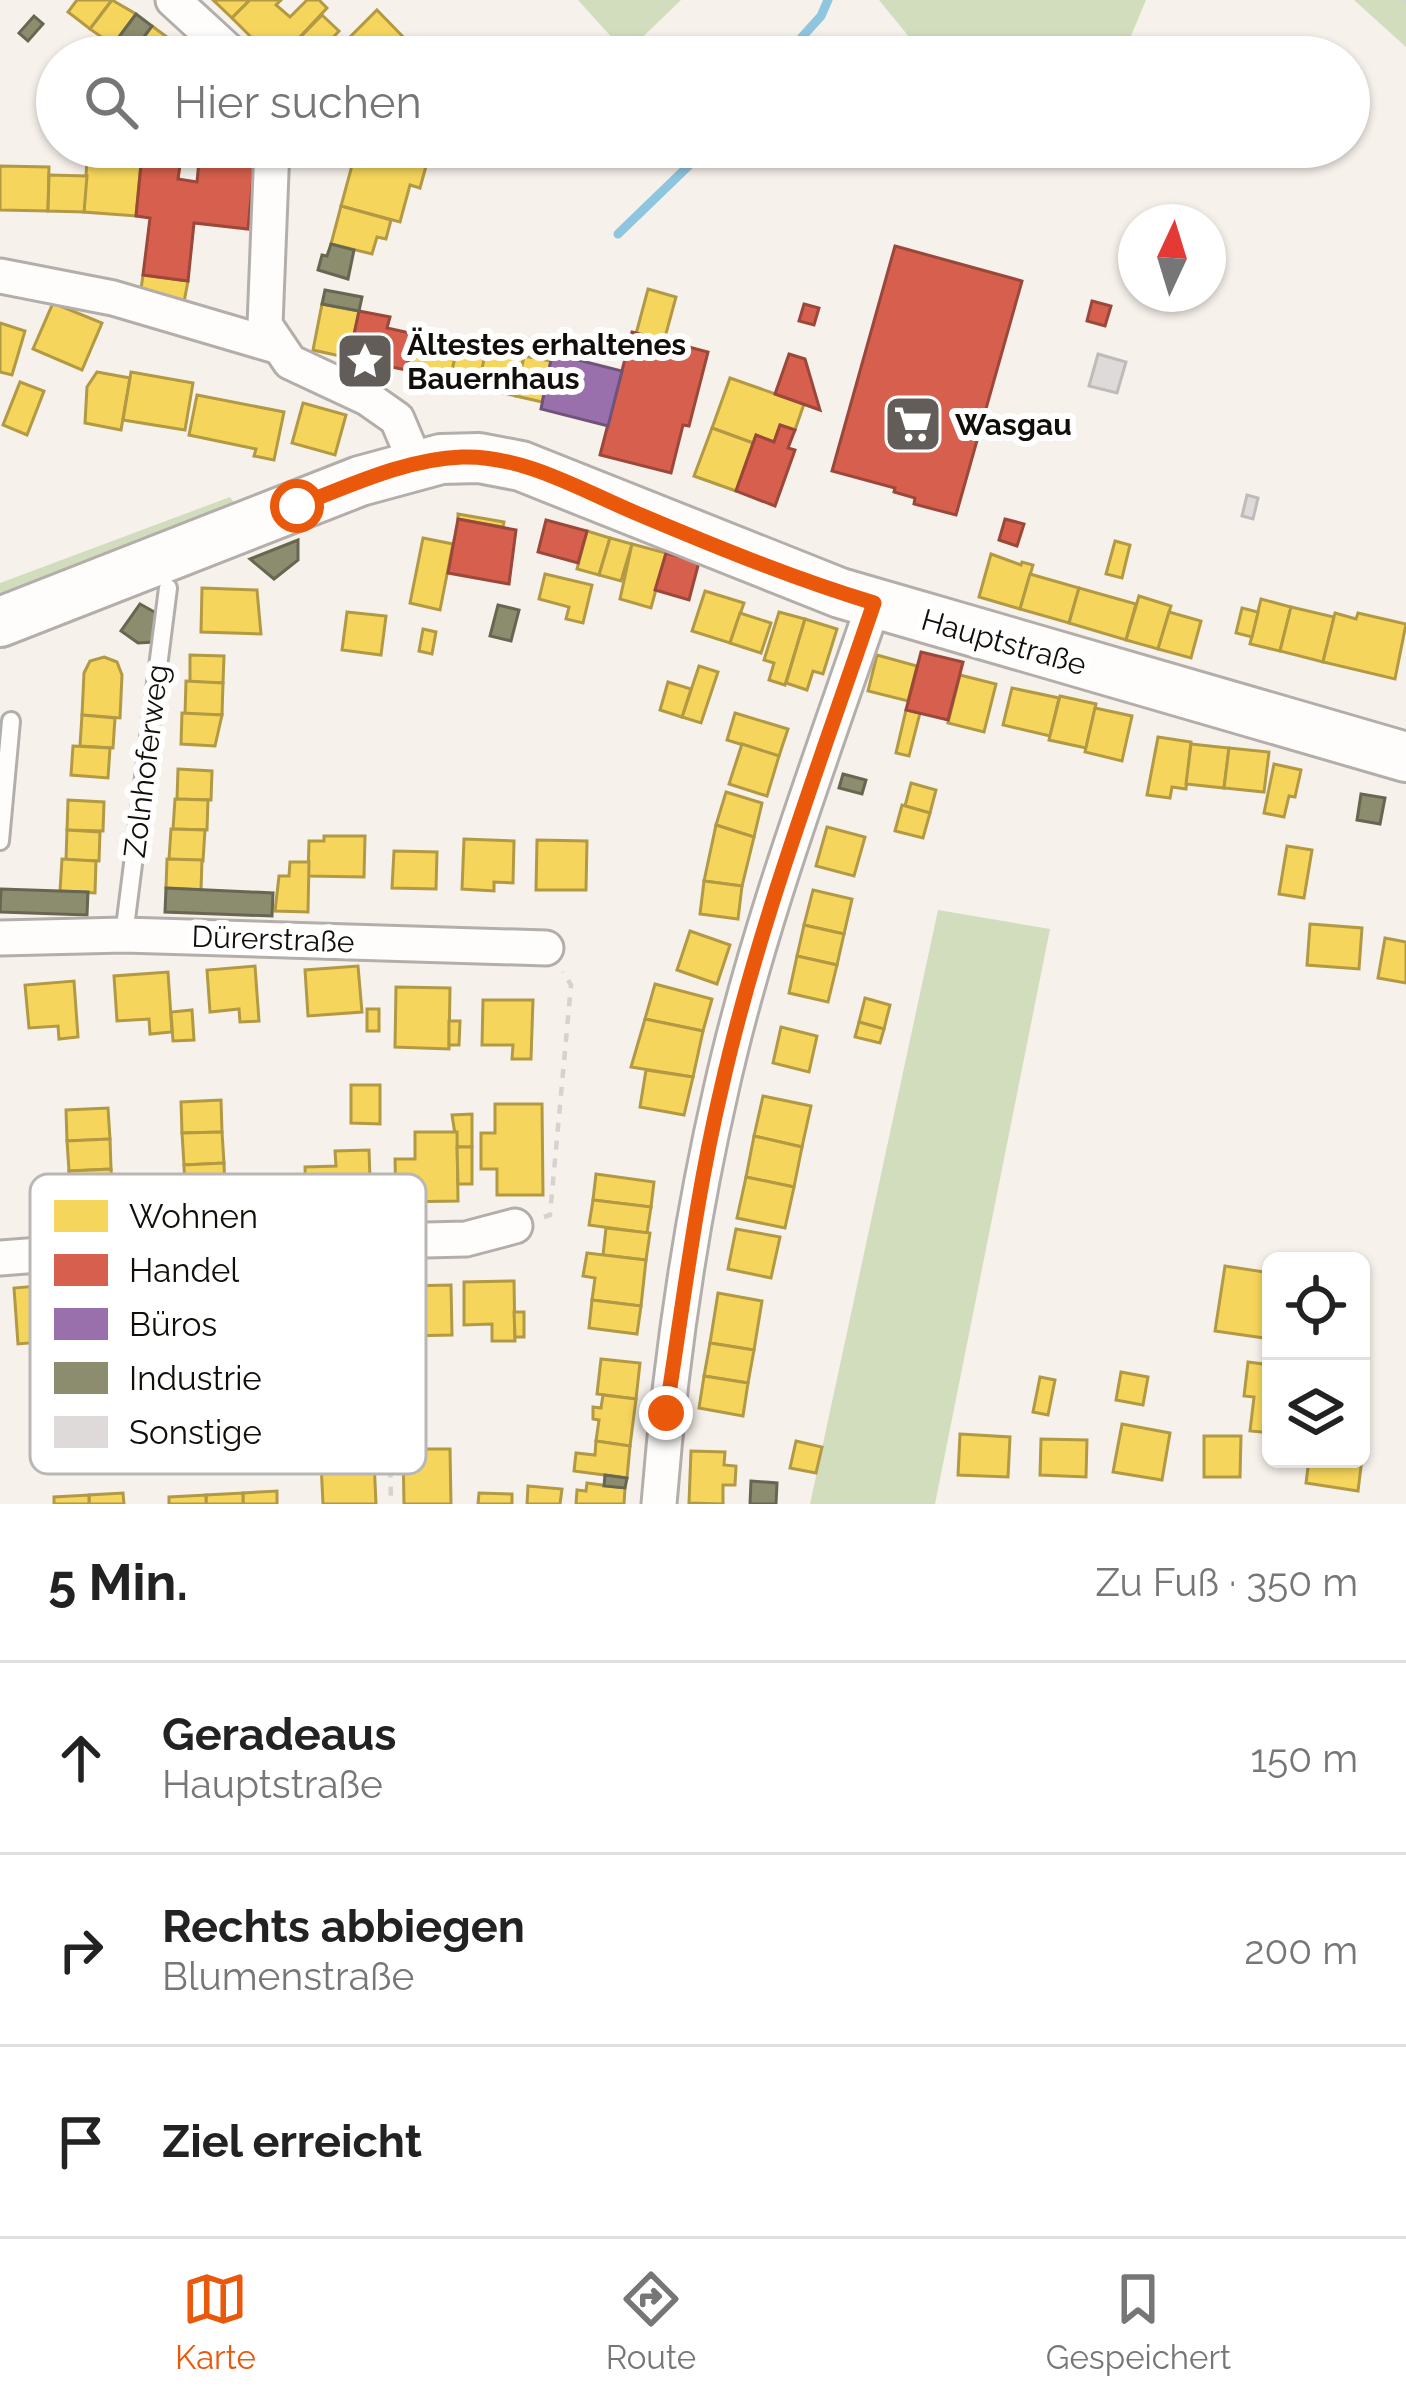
<!DOCTYPE html>
<html lang="de">
<head>
<meta charset="utf-8">
<style>
  :root { --surface:#fff; --page:#f2f2f2; --text:#222; --muted:#767676; --line:#e0e0e0; --accent:#ea580c }
  body { margin:0; font-family:Raleway,sans-serif; background:var(--page); color:var(--text) }
  .controls { position:absolute; right:36px; bottom:36px; display:grid; overflow:hidden; border-radius:18px; box-shadow:0 3px 9px #0004 }
  .controls button { width:108px; height:108px; display:grid; place-items:center; padding:0; border:0; border-bottom:3px solid var(--line); background:var(--surface); color:var(--text); font:60px sans-serif }
  .compass { position:absolute; left:1118px; top:204px; width:108px; height:108px; border-radius:50%; background:var(--surface); box-shadow:0 3px 9px #0004; rotate:4deg }
  .stop { position:absolute; width:36px; height:36px; margin:-27px; border:9px solid #ea580c; border-radius:50%; background:#fff }
  .stop.end { background:#ea580c; border-color:#fff; box-shadow:0 3px 12px #0008 }
  .list { margin:0; padding:0; list-style:none }
  h2 { display:flex; justify-content:space-between; align-items:center; height:156px; margin:0; padding:0 48px; font-size:51px }
  h2 small { font-size:39px; font-weight:400; color:var(--muted) }
  .list li { display:grid; grid-template-columns:78px 1fr auto; gap:36px; align-items:center; box-sizing:border-box; height:192px; padding:0 48px; border-top:3px solid var(--line) }
  .list b { display:block; font-size:45px; white-space:nowrap }
  .list p { margin:0; font-size:39px; white-space:nowrap; color:var(--muted) }
  .list em { font-size:39px; font-style:normal; color:var(--muted) }
  .icon { flex:none; width:66px; height:66px; fill:none; stroke:currentColor; stroke-width:2; stroke-linecap:round; stroke-linejoin:round }
  .map { position:relative; flex:none; width:1406px; height:1504px; overflow:hidden }
  .search { position:absolute; background:var(--surface); box-shadow:0 3px 9px #0004; left:36px; right:36px; top:36px; height:132px; display:flex; align-items:center; gap:30px; box-sizing:border-box; padding:0 42px; border-radius:66px; color:var(--muted); font-size:45px }
  .sheet { height:732px; background:var(--surface) }
  nav { display:flex; justify-content:space-around; align-items:center; box-sizing:border-box; height:168px; border-top:3px solid var(--line); background:var(--surface); font-size:33px; color:var(--muted) }
  nav a { display:grid; justify-items:center; gap:6px }
  nav .on { color:var(--accent) }
  .map>svg:first-child { display:block }
  .green { fill:#d2ddbe }
  .homes { fill:#f6d55c; stroke:#b29943; stroke-width:3 }
  .shops { fill:#d6604d; stroke:#9b4739; stroke-width:3 }
  .offices { fill:#9970ab; stroke:#70537b; stroke-width:3 }
  .industry { fill:#8c8c6e; stroke:#676650; stroke-width:3 }
  .lines { fill:none; stroke-linecap:round; stroke-linejoin:round }
  .stream { stroke:#8fc6df; stroke-width:9 }
  .building { fill:#dddad9; stroke:#bebbbb; stroke-width:3 }
  .lane-casing { stroke:#b3aeaa; stroke-width:22 }
  .street-casing { stroke:#b3aeaa; stroke-width:39 }
  .secondary-casing { stroke:#b3aeaa; stroke-width:54 }
  .path { stroke:#d5d2d1; stroke-width:4.5; stroke-dasharray:9 9; stroke-linecap:butt }
  .lane { stroke:#fefdfc; stroke-width:16 }
  .street { stroke:#fefdfc; stroke-width:33 }
  .secondary { stroke:#fefdfc; stroke-width:48 }
  .route { stroke:#ea580c; stroke-width:15 }
  .labels { text-anchor:middle; dominant-baseline:central; stroke-width:12; stroke-linejoin:round; paint-order:stroke }
  .poi-label { font-size:30px; font-weight:bold; fill:#120e0a; stroke:#fff; text-anchor:start }
  .street-label { font-size:30px; fill:#120e0a; stroke:#fff }
  .key { fill:#fff; stroke:#b8b7b6; stroke-width:3 }
  .key-label { font-size:33px; fill:#120e0a }
</style>
</head>
<body>
<div class="map">
<svg width="1406" height="1504" viewBox="0 0 1406 1504">
  <rect width="100%" height="100%" fill="#f7f1eb"/>
  <g class="green">
    <polygon points="578,0 681,0 626,53"/>
    <polygon points="879,0 1146,0 1122,57 944,57 918,48"/>
    <polygon points="1354,0 1406,0 1406,47"/>
    <polygon points="230,497 237,507 0,597 0,583"/>
    <polygon points="938,910 1050,929 935,1504 810,1504"/>
  </g>
  <g class="homes">
    <polygon points="77,0 112,0 90,29 68,12"/>
    <polygon points="112,0 136,14 113,45 90,29"/>
    <polygon points="213,0 250,0 232,18"/>
    <polygon points="250,0 281,0 276,5 290,17 307,0 319,0 327,8 281,57 271,57 232,18"/>
    <polygon points="377,10 415,49 408,57 365,57 348,39"/>
    <polygon points="322,15 339,31 322,49 330,57 281,57"/>
    <polygon points="152,26 187,52 184,57 130,57"/>
    <polygon points="201,147 248,147 254,166 206,162"/>
    <polygon points="357,147 385,147 428,159 420,188 410,185 400,222 341,206"/>
    <polygon points="87,158 141,162 136,216 84,212"/>
    <polygon points="0,166 49,167 48,211 0,210"/>
    <polygon points="49,175 87,176 84,212 48,211"/>
    <polygon points="341,206 391,220 386,239 377,237 372,254 331,244"/>
    <polygon points="143,275 188,281 184,302 141,289"/>
    <polygon points="648,289 676,297 664,341 636,334"/>
    <polygon points="53,303 102,323 82,370 33,349"/>
    <polygon points="322,304 359,311 349,358 313,350"/>
    <polygon points="0,323 25,331 12,375 0,372"/>
    <polygon points="414,334 458,344 450,380 406,370"/>
    <polygon points="488,336 531,345 524,356 516,396 478,387"/>
    <polygon points="458,344 486,350 478,387 450,380"/>
    <polygon points="524,356 551,361 542,402 516,396"/>
    <polygon points="97,372 130,378 121,430 85,423 87,387"/>
    <polygon points="131,372 193,383 185,430 123,420"/>
    <polygon points="730,378 804,404 795,430 780,425 774,442 756,435 753,443 712,428"/>
    <polygon points="20,382 44,391 27,435 3,425"/>
    <polygon points="197,395 284,412 274,460 254,456 256,449 189,435"/>
    <polygon points="303,403 346,415 335,455 292,443"/>
    <polygon points="712,428 753,443 736,491 694,476"/>
    <polygon points="458,514 504,522 503,527 458,519"/>
    <polygon points="587,531 610,538 599,575 577,569"/>
    <polygon points="423,538 453,544 440,610 410,603"/>
    <polygon points="610,538 632,544 621,581 599,575"/>
    <polygon points="1115,541 1130,545 1122,578 1106,574"/>
    <polygon points="632,544 666,553 651,608 620,599"/>
    <polygon points="991,554 1021,565 1022,562 1033,565 1020,609 979,597"/>
    <polygon points="545,574 592,585 583,623 566,619 569,607 539,599"/>
    <polygon points="1030,574 1079,588 1069,623 1020,609"/>
    <polygon points="202,588 257,590 261,634 201,632"/>
    <polygon points="1079,588 1136,604 1126,640 1069,623"/>
    <polygon points="705,591 744,603 730,643 692,631"/>
    <polygon points="1139,596 1171,606 1158,649 1126,640"/>
    <polygon points="1261,599 1291,607 1280,651 1250,644"/>
    <polygon points="1291,607 1334,617 1323,662 1280,651"/>
    <polygon points="1242,608 1258,612 1252,637 1236,633"/>
    <polygon points="347,612 386,616 381,655 342,650"/>
    <polygon points="779,612 805,619 785,685 769,680 774,663 764,660"/>
    <polygon points="1169,612 1201,621 1191,658 1158,649"/>
    <polygon points="740,613 771,623 761,653 730,643"/>
    <polygon points="1335,613 1356,619 1358,613 1406,624 1395,679 1323,662"/>
    <polygon points="805,619 837,629 823,674 813,671 807,690 786,683"/>
    <polygon points="423,629 436,632 432,654 419,651"/>
    <polygon points="190,655 224,656 223,683 190,682"/>
    <polygon points="877,655 917,666 908,701 868,691"/>
    <polygon points="104,657 117,662 122,675 120,718 82,715 84,673 90,661"/>
    <polygon points="699,666 718,672 701,723 682,717"/>
    <polygon points="960,675 996,684 984,732 948,723"/>
    <polygon points="186,681 223,683 222,715 185,714"/>
    <polygon points="668,682 691,689 682,717 660,710"/>
    <polygon points="1012,688 1059,698 1050,736 1003,725"/>
    <polygon points="1060,696 1096,704 1086,748 1049,740"/>
    <polygon points="1095,708 1132,716 1122,761 1085,752"/>
    <polygon points="906,710 920,713 909,756 896,753"/>
    <polygon points="182,713 222,715 215,746 181,744"/>
    <polygon points="735,713 788,729 779,756 727,740"/>
    <polygon points="82,715 115,718 113,748 80,746"/>
    <polygon points="1158,737 1191,742 1186,789 1172,787 1170,798 1147,795"/>
    <polygon points="742,744 779,756 767,796 729,784"/>
    <polygon points="1191,744 1229,748 1224,788 1186,784"/>
    <polygon points="73,746 110,748 108,778 71,775"/>
    <polygon points="1229,748 1269,752 1264,792 1224,788"/>
    <polygon points="1274,764 1301,770 1295,797 1289,796 1284,817 1264,813"/>
    <polygon points="178,769 212,771 211,800 177,799"/>
    <polygon points="911,783 936,790 930,813 905,806"/>
    <polygon points="726,792 762,803 754,837 716,825"/>
    <polygon points="175,799 208,800 207,830 173,829"/>
    <polygon points="68,800 104,802 103,831 67,830"/>
    <polygon points="902,805 930,813 923,838 895,831"/>
    <polygon points="716,825 754,837 742,886 704,881"/>
    <polygon points="827,827 865,837 854,876 816,866"/>
    <polygon points="171,829 205,830 203,861 169,859"/>
    <polygon points="67,830 100,832 99,861 66,860"/>
    <polygon points="324,836 365,836 364,877 308,876 309,841 324,841"/>
    <polygon points="464,839 514,841 513,883 494,882 494,891 462,889"/>
    <polygon points="537,840 587,841 586,890 536,890"/>
    <polygon points="1287,846 1312,850 1304,898 1279,894"/>
    <polygon points="394,851 437,852 436,889 392,888"/>
    <polygon points="62,859 96,861 95,893 60,891"/>
    <polygon points="167,859 202,860 201,890 166,888"/>
    <polygon points="290,862 309,862 308,912 275,911 279,876 289,876"/>
    <polygon points="704,881 742,886 738,919 700,914"/>
    <polygon points="813,890 852,899 844,934 804,925"/>
    <polygon points="1310,924 1362,928 1359,969 1307,965"/>
    <polygon points="804,925 844,934 837,965 797,956"/>
    <polygon points="690,931 730,945 717,984 677,970"/>
    <polygon points="1385,938 1406,942 1406,983 1378,978"/>
    <polygon points="797,956 837,965 828,1002 789,993"/>
    <polygon points="255,966 259,1021 240,1022 239,1009 210,1012 207,970"/>
    <polygon points="358,966 362,1012 308,1016 305,970"/>
    <polygon points="168,972 172,1032 150,1034 149,1019 117,1021 114,976"/>
    <polygon points="74,981 78,1037 59,1039 58,1026 29,1028 25,985"/>
    <polygon points="655,984 712,999 703,1031 645,1019"/>
    <polygon points="396,987 450,988 449,1049 395,1047"/>
    <polygon points="865,998 890,1005 884,1029 859,1022"/>
    <polygon points="483,1000 533,1000 531,1059 512,1059 513,1045 482,1045"/>
    <rect x="367" y="1009" width="12" height="22"/>
    <polygon points="192,1010 194,1040 173,1041 171,1012"/>
    <polygon points="645,1019 703,1031 693,1077 631,1067"/>
    <polygon points="449,1021 460,1021 459,1045 449,1045"/>
    <polygon points="859,1022 884,1029 880,1043 855,1037"/>
    <polygon points="781,1027 817,1036 809,1072 773,1063"/>
    <polygon points="646,1070 693,1077 684,1115 640,1107"/>
    <polygon points="351,1085 380,1085 380,1124 351,1123"/>
    <polygon points="763,1096 811,1106 802,1147 754,1136"/>
    <polygon points="221,1100 222,1132 182,1133 181,1102"/>
    <polygon points="495,1104 542,1104 543,1195 497,1195 497,1169 481,1169 481,1133 495,1133"/>
    <polygon points="108,1108 110,1139 67,1141 66,1110"/>
    <polygon points="472,1114 472,1147 457,1147 452,1115"/>
    <polygon points="222,1132 224,1163 184,1165 182,1133"/>
    <polygon points="415,1132 457,1132 458,1201 396,1202 395,1159 415,1159"/>
    <polygon points="754,1136 802,1147 794,1187 746,1177"/>
    <polygon points="110,1139 111,1169 69,1171 67,1141"/>
    <polygon points="457,1147 472,1147 472,1184 458,1184"/>
    <polygon points="369,1150 371,1206 306,1207 305,1167 336,1166 335,1151"/>
    <polygon points="224,1163 225,1194 185,1196 184,1165"/>
    <polygon points="111,1169 113,1200 71,1202 69,1171"/>
    <polygon points="596,1174 654,1182 651,1207 593,1200"/>
    <polygon points="746,1177 794,1187 785,1228 737,1218"/>
    <polygon points="593,1200 651,1207 647,1233 589,1225"/>
    <polygon points="606,1228 650,1233 646,1260 603,1255"/>
    <polygon points="736,1229 780,1237 771,1278 728,1269"/>
    <polygon points="587,1253 646,1260 641,1306 592,1300 595,1278 583,1276"/>
    <polygon points="1225,1266 1271,1273 1264,1338 1215,1331"/>
    <polygon points="514,1281 515,1341 492,1341 492,1324 464,1325 464,1282"/>
    <polygon points="71,1283 72,1289 95,1287 97,1318 76,1320 77,1339 18,1344 14,1288"/>
    <polygon points="451,1285 452,1335 405,1336 404,1286"/>
    <polygon points="718,1293 762,1301 754,1350 710,1343"/>
    <polygon points="592,1300 641,1306 637,1334 589,1328"/>
    <polygon points="514,1312 524,1312 524,1337 515,1337"/>
    <polygon points="710,1343 754,1350 748,1383 704,1376"/>
    <polygon points="601,1359 640,1363 636,1399 597,1394"/>
    <polygon points="1248,1362 1271,1365 1271,1433 1250,1431 1254,1397 1244,1396"/>
    <polygon points="1121,1372 1148,1377 1143,1405 1116,1400"/>
    <polygon points="704,1376 748,1383 743,1416 699,1408"/>
    <polygon points="1040,1377 1055,1380 1048,1415 1033,1412"/>
    <polygon points="603,1395 636,1399 630,1446 596,1441 599,1420 593,1419 593,1407 601,1408"/>
    <polygon points="1122,1424 1170,1433 1162,1480 1113,1472"/>
    <polygon points="1361,1433 1365,1434 1358,1491 1306,1483 1309,1459 1361,1459"/>
    <polygon points="960,1434 1010,1437 1008,1477 958,1475"/>
    <polygon points="1204,1436 1241,1436 1240,1477 1204,1477"/>
    <polygon points="1041,1439 1087,1440 1086,1477 1040,1475"/>
    <polygon points="596,1441 630,1446 627,1478 574,1471 576,1453 595,1455"/>
    <polygon points="796,1441 822,1447 816,1473 790,1468"/>
    <polygon points="403,1449 450,1449 451,1504 404,1504"/>
    <polygon points="691,1451 725,1452 724,1465 736,1466 735,1485 723,1485 723,1504 689,1503"/>
    <polygon points="374,1460 376,1504 323,1504 321,1463"/>
    <polygon points="587,1483 625,1488 624,1504 576,1504 577,1490 586,1491"/>
    <polygon points="528,1486 562,1489 560,1504 527,1504"/>
    <polygon points="277,1491 277,1504 243,1504 243,1493"/>
    <polygon points="123,1493 124,1504 89,1504 89,1495"/>
    <polygon points="243,1493 243,1504 206,1504 206,1495"/>
    <polygon points="479,1493 512,1494 512,1504 478,1504"/>
    <polygon points="89,1495 89,1504 54,1504 54,1497"/>
    <polygon points="206,1495 206,1504 169,1504 169,1497"/>
  </g>
  <g class="shops">
    <polygon points="142,155 181,159 178,179 197,182 199,161 254,166 248,229 194,223 188,281 143,275 150,218 136,216"/>
    <polygon points="895,246 1022,281 956,515 914,504 915,498 894,492 895,488 832,471"/>
    <polygon points="1092,301 1111,306 1105,326 1087,321"/>
    <polygon points="804,304 819,308 814,325 799,321"/>
    <polygon points="359,311 390,317 387,328 414,334 406,370 349,358"/>
    <polygon points="632,332 708,352 689,426 683,425 671,473 600,455"/>
    <polygon points="789,354 805,359 820,410 775,394"/>
    <polygon points="780,425 795,430 788,448 795,450 775,506 736,491 756,435 774,442"/>
    <polygon points="458,519 516,530 509,584 448,573"/>
    <polygon points="1005,519 1024,524 1017,546 999,540"/>
    <polygon points="546,520 587,531 578,563 538,552"/>
    <polygon points="666,553 699,562 689,600 655,590"/>
    <polygon points="921,652 963,662 948,720 906,710"/>
  </g>
  <polygon class="offices" points="554,345 564,347 562,356 622,371 608,426 541,409"/>
  <g class="industry">
    <polygon points="136,14 152,26 129,57 113,45"/>
    <polygon points="34,16 43,24 28,41 19,33"/>
    <polygon points="331,244 354,250 348,279 318,270 322,255 327,256"/>
    <polygon points="325,290 362,297 359,311 322,304"/>
    <polygon points="298,540 298,560 274,579 250,559"/>
    <polygon points="140,604 158,614 154,642 138,643 121,631"/>
    <polygon points="498,605 519,610 511,641 490,636"/>
    <polygon points="843,774 866,780 862,794 839,788"/>
    <polygon points="1361,794 1385,798 1380,824 1357,820"/>
    <polygon points="166,888 273,893 272,916 165,912"/>
    <polygon points="1,889 88,892 87,915 0,912"/>
    <polygon points="605,1475 627,1478 625,1488 604,1486"/>
    <polygon points="751,1481 777,1483 776,1504 750,1504"/>
  </g>
  <g class="lines">
    <g class="stream">
      <polyline points="784,57 821,16 828,0"/>
      <polyline points="618,234 708,147"/>
    </g>
  </g>
  <g class="building">
    <polygon points="1098,354 1126,362 1117,393 1089,386"/>
    <polygon points="1247,495 1258,498 1253,519 1242,516"/>
  </g>
  <g class="lines">
    <g class="lane-casing">
      <g id="lane">
        <polyline points="0,841 11,721"/>
        <polyline points="124,935 168,588"/>
      </g>
    </g>
    <g class="street-casing">
      <g id="street">
        <polyline points="173,0 235,57"/>
        <polyline points="272,147 265,325 290,362 367,398 397,419 416,464"/>
        <polyline points="0,276 113,298 276,346"/>
        <polyline points="0,938 124,935 546,948"/>
        <polyline points="0,1258 143,1247 466,1239 515,1226"/>
        <path d="M659,1504C670,1366 690,1225 721,1090C757,928 820,761 874,603"/>
      </g>
    </g>
    <g class="secondary-casing">
      <polyline id="secondary" points="0,622 360,481 441,459 479,458 521,466 840,593 1406,757"/>
    </g>
    <g class="path">
      <polyline points="1404,0 1406,3"/>
      <polyline points="544,1217 550,1215 571,985 563,972"/>
      <polyline points="381,1271 388,1349 391,1504"/>
    </g>
    <use href="#lane" class="lane"/>
    <use href="#street" class="street"/>
    <use href="#secondary" class="secondary"/>
  </g>
  <g class="lines">
    <path class="route" d="M297,506C349,486 405,459 462,457C526,455 586,493 643,516C719,548 795,579 874,603C820,763 758,925 721,1090C696,1196 683,1305 666,1413"/>
  </g>
  <defs>
    <g id="sight-square" transform="scale(3)"><rect x="-9" y="-9" width="18" height="18" rx="4" fill="#625d59" stroke="#fff"/><path d="M0-6L1.8-2.2L6-1.7L2.9 1.2L3.7 5.4L0 3.3L-3.7 5.4L-2.9 1.2L-6-1.7L-1.8-2.2Z" fill="#fff"/></g>
    <g id="supermarket-square" transform="scale(3)"><rect x="-9" y="-9" width="18" height="18" rx="4" fill="#625d59" stroke="#fff"/><path d="M-6-5.5h2.5l.6 2H6L4.5 2H-2.5L-4.4-4H-6ZM-1.5 3.2a1.3 1.3 0 1 0 .1 0ZM3 3.2a1.3 1.3 0 1 0 .1 0Z" fill="#fff"/></g>
  </defs>
  <g fill-rule="evenodd">
    <use href="#sight-square" x="365" y="361"/>
    <use href="#supermarket-square" x="913" y="424"/>
  </g>
  <g class="labels">
    <g class="poi-label">
      <text x="407" y="344">Ältestes erhaltenes<tspan x="407" dy="34">Bauernhaus</tspan></text>
      <text x="955" y="424">Wasgau</text>
    </g>
    <g class="street-label">
      <text transform="translate(1004 642) rotate(16)">Hauptstraße</text>
      <text transform="translate(146 761) rotate(-83)">Zolnhoferweg</text>
      <text transform="translate(273 939) rotate(2)">Dürerstraße</text>
    </g>
  </g>
  <rect x="30" y="1174" width="396" height="300" rx="18" class="key"/>
  <rect x="54" y="1200" width="54" height="32" fill="#f6d55c"/>
  <rect x="54" y="1254" width="54" height="32" fill="#d6604d"/>
  <rect x="54" y="1308" width="54" height="32" fill="#9970ab"/>
  <rect x="54" y="1362" width="54" height="32" fill="#8c8c6e"/>
  <rect x="54" y="1416" width="54" height="32" fill="#dddad9"/>
  <g class="key-label">
    <text x="129" y="1228">Wohnen</text>
    <text x="129" y="1282">Handel</text>
    <text x="129" y="1336">Büros</text>
    <text x="129" y="1390">Industrie</text>
    <text x="129" y="1444">Sonstige</text>
  </g>
</svg>
<div class="controls">
<button><svg class="icon" aria-label="locate" viewBox="0 0 24 24"><circle cx="12" cy="12" r="6"/><path d="M12 2v4M12 18v4M2 12h4M18 12h4"/></svg></button>
<button><svg class="icon" aria-label="layers" viewBox="0 0 24 24"><path d="M12 4l9 5-9 5-9-5zM3 14l9 5 9-5"/></svg></button>
</div>
<svg class="compass" viewBox="-18 -18 36 36"><path d="M0-13l5 13h-10z" fill="#e53935"/><path d="M0 13l5-13h-10z" fill="#767676"/></svg>
<div class="stop" style="left:297px;top:506px"></div>
<div class="stop end" style="left:666px;top:1413px"></div>
<div class="search"><svg class="icon" aria-label="search" viewBox="0 0 24 24"><circle cx="10" cy="10" r="6"/><path d="M15 15l6 6"/></svg>Hier suchen</div>
</div>
<section class="sheet">
<h2>5 Min.<small>Zu Fuß · 350 m</small></h2>
<ul class="list">
<li><svg class="icon" aria-label="ahead" viewBox="0 0 24 24"><path d="M12 20V5M6 11l6-6 6 6"/></svg><div><b>Geradeaus</b><p>Hauptstraße</p></div><em>150 m</em></li>
<li><svg class="icon" aria-label="right" viewBox="0 0 24 24"><path d="M7 20v-9h11M14 6l5 5-5 5"/></svg><div><b>Rechts abbiegen</b><p>Blumenstraße</p></div><em>200 m</em></li>
<li><svg class="icon" aria-label="arrive" viewBox="0 0 24 24"><path d="M6 21V4h12l-3 4 3 4H6"/></svg><div><b>Ziel erreicht</b></div></li>
</ul>
</section>
<nav>
<a class="on"><svg class="icon" aria-label="map" viewBox="0 0 24 24"><path d="M3 6l6-2 6 2 6-2v14l-6 2-6-2-6 2zM9 4v14M15 6v14"/></svg>Karte</a>
<a><svg class="icon" aria-label="directions" viewBox="0 0 24 24"><path d="M12 3l9 9-9 9-9-9zM9 14v-3h6M13 9l2 2-2 2"/></svg>Route</a>
<a><svg class="icon" aria-label="saved" viewBox="0 0 24 24"><path d="M7 4h10v16l-5-4-5 4z"/></svg>Gespeichert</a>
</nav>
</body>
</html>
